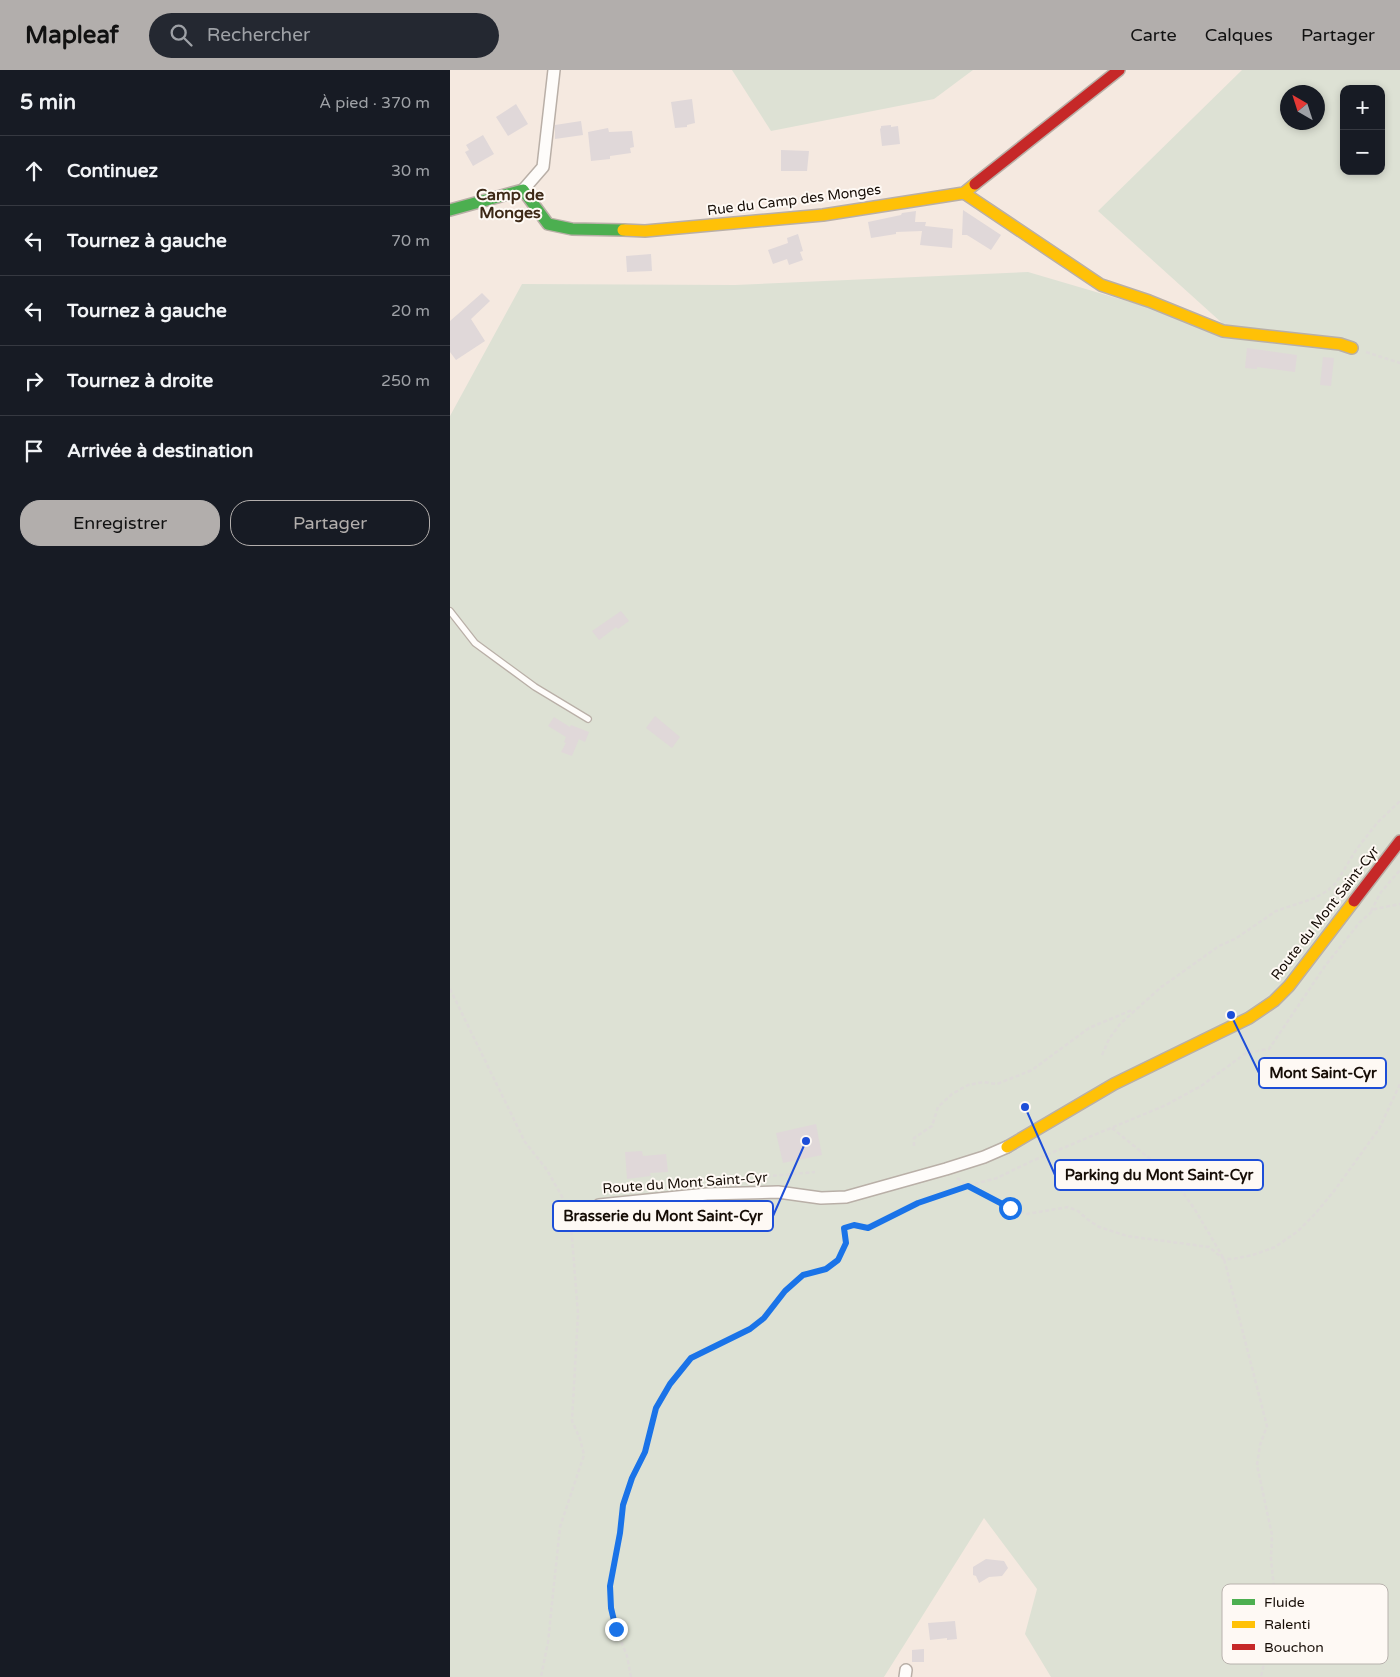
<!DOCTYPE html>
<html lang="fr">
<head>
<meta charset="utf-8">
<style>
  :root { --surface:#171b24; --page:#242831; --text:#f1f3f6; --muted:#9ea1a6; --line:#363941; --accent:#b2aeac }
  body { margin:0; font-family:"Varela Round",sans-serif; background:var(--page); color:var(--text) }
  .controls { position:absolute; right:15px; top:15px; display:grid; overflow:hidden; border-radius:10px; box-shadow:0 2px 8px #0003 }
  .controls button { width:45px; height:45px; display:grid; place-items:center; padding:0; border:0; border-bottom:1px solid var(--line); background:var(--surface); color:var(--text); font:25px sans-serif }
  .compass { position:absolute; left:830px; top:15px; width:45px; height:45px; border-radius:50%; background:var(--surface); box-shadow:0 2px 8px #0003; rotate:321deg }
  .stop { position:absolute; width:15px; height:15px; margin:-11px; border:4px solid #1a73e8; border-radius:50%; background:#fff }
  .stop.end { background:#1a73e8; border-color:#fff; box-shadow:0 1px 5px #0008 }
  .list { margin:0; padding:0; list-style:none }
  h2 { display:flex; justify-content:space-between; align-items:center; height:65px; margin:0; padding:0 20px; font-size:21px }
  h2 small { font-size:16px; font-weight:400; color:var(--muted) }
  .list li { display:grid; grid-template-columns:32px 1fr auto; gap:15px; align-items:center; box-sizing:border-box; height:70px; padding:0 20px; border-top:1px solid var(--line) }
  .list b { display:block; font-size:19px; white-space:nowrap }
  .list em { font-size:16px; font-style:normal; color:var(--muted) }
  .actions { display:flex; gap:10px; padding:15px 20px }
  .actions a { flex:1; padding:11px 0; border:1px solid var(--accent); border-radius:20px; text-align:center; font-size:18px; color:var(--accent) }
  .actions .main { background:var(--accent); color:#111 }
  .icon { flex:none; width:28px; height:28px; fill:none; stroke:currentColor; stroke-width:2; stroke-linecap:round; stroke-linejoin:round }
  .map { position:relative; flex:none; width:950px; height:1607px; overflow:hidden }
  header { display:flex; align-items:center; gap:30px; box-sizing:border-box; height:70px; padding:0 25px; background:var(--accent); color:#111 }
  header strong { font-size:24px }
  nav { display:flex; gap:28px; margin-inline-start:auto; font-size:18px }
  .search { width:350px; height:45px; background:var(--page); display:flex; align-items:center; gap:12px; box-sizing:border-box; padding:0 18px; border-radius:28px; color:var(--muted); font-size:19px }
  main { display:flex }
  aside { flex:1; background:var(--surface) }
  .map>svg:first-child { display:block }
  .green { fill:#dde1d4; fill-rule:evenodd }
  .building { fill:#e0d8d9 }
  .lines { fill:none; stroke-linecap:round; stroke-linejoin:round }
  .lane-casing { stroke:#b9afa7; stroke-width:8 }
  .street-casing { stroke:#b9afa7; stroke-width:14 }
  .fast-casing { stroke:#b9afa7; stroke-width:14 }
  .slow-casing { stroke:#b9afa7; stroke-width:14 }
  .jam-casing { stroke:#b9afa7; stroke-width:14 }
  .path { stroke:#dedbd8; stroke-width:2.5; stroke-dasharray:4 2.5; stroke-linecap:butt }
  .lane { stroke:#fefcfa; stroke-width:5.5 }
  .street { stroke:#fefcfa; stroke-width:11 }
  .fast { stroke:#4caf50; stroke-width:11 }
  .slow { stroke:#ffc107; stroke-width:11 }
  .jam { stroke:#c62828; stroke-width:11 }
  .route { stroke:#1a73e8; stroke-width:6 }
  .labels { text-anchor:middle; dominant-baseline:central; stroke-width:4; stroke-linejoin:round; paint-order:stroke }
  .street-label { font-size:14px; fill:#160d06; stroke:#fef9f4 }
  .quarter-label { font-size:16px; font-weight:bold; fill:#3d2917; stroke:#fef9f4 }
  .key { fill:#fef9f4; stroke:#b8b2ad; stroke-width:1 }
  .key-label { font-size:14px; fill:#160d06 }
  .leader { fill:none; stroke:#1d4ed8; stroke-width:2 }
  .callout-dot { fill:#1d4ed8; stroke:#fef9f4; stroke-width:2 }
  .callout { fill:#fef9f4; stroke:#1d4ed8; stroke-width:2 }
  .callout-label { font-size:15px; text-anchor:middle; font-weight:bold; fill:#160d06 }
</style>
</head>
<body>
<header>
<strong>Mapleaf</strong>
<div class="search"><svg class="icon" aria-label="search" viewBox="0 0 24 24"><circle cx="10" cy="10" r="6"/><path d="M15 15l6 6"/></svg>Rechercher</div>
<nav><a>Carte</a><a>Calques</a><a>Partager</a></nav>
</header>
<main>
<aside>
<h2>5 min<small>À pied · 370 m</small></h2>
<ul class="list">
<li><svg class="icon" aria-label="ahead" viewBox="0 0 24 24"><path d="M12 20V5M6 11l6-6 6 6"/></svg><div><b>Continuez</b></div><em>30 m</em></li>
<li><svg class="icon" aria-label="left" viewBox="0 0 24 24"><path d="M17 20v-9H6M10 6l-5 5 5 5"/></svg><div><b>Tournez à gauche</b></div><em>70 m</em></li>
<li><svg class="icon" aria-label="left" viewBox="0 0 24 24"><path d="M17 20v-9H6M10 6l-5 5 5 5"/></svg><div><b>Tournez à gauche</b></div><em>20 m</em></li>
<li><svg class="icon" aria-label="right" viewBox="0 0 24 24"><path d="M7 20v-9h11M14 6l5 5-5 5"/></svg><div><b>Tournez à droite</b></div><em>250 m</em></li>
<li><svg class="icon" aria-label="arrive" viewBox="0 0 24 24"><path d="M6 21V4h12l-3 4 3 4H6"/></svg><div><b>Arrivée à destination</b></div></li>
</ul>
<div class="actions"><a class="main">Enregistrer</a><a>Partager</a></div>
</aside>
<div class="map">
<svg width="950" height="1607" viewBox="0 0 950 1607">
  <rect width="100%" height="100%" fill="#f5e9e0"/>
  <g class="green">
    <polygon points="282,0 523,0 484,29 321,61"/>
    <path d="M792,0H950V1607H601L575,1564L587,1519L534,1448L434,1607H0V346L72,214L285,215L578,202L782,262L648,141ZM894,19H931V101H894ZM838,22H868V52H838Z"/>
  </g>
  <g class="building">
    <polygon points="242,29 245,53 237,55 237,57 225,58 221,32"/>
    <polygon points="66,34 78,54 58,66 46,47"/>
    <polygon points="131,51 133,65 105,69 105,55"/>
    <polygon points="441,55 441,57 448,56 450,74 432,76 430,59 431,58 431,56"/>
    <polygon points="158,58 159,62 182,61 184,77 180,78 181,83 160,86 160,89 141,91 138,62"/>
    <polygon points="33,65 44,84 23,96 15,82 19,80 16,75"/>
    <polygon points="331,80 359,81 357,101 331,101"/>
    <polygon points="513,140 551,165 541,180 517,165 512,165"/>
    <polygon points="466,141 465,152 476,152 475,156 503,159 502,178 470,175 472,161 446,162 446,164 421,168 418,152 451,145 452,143"/>
    <polygon points="348,164 353,181 350,182 353,190 339,195 337,189 323,194 318,180 338,173 337,168"/>
    <polygon points="201,184 202,201 177,202 176,186"/>
    <polygon points="32,223 40,231 21,249 35,271 6,290 0,282 0,251"/>
    <polygon points="797,278 847,285 845,302 807,297 807,299 795,298"/>
    <polygon points="873,287 884,288 881,316 870,315"/>
    <polygon points="171,541 179,551 168,559 166,557 149,570 142,561"/>
    <polygon points="205,646 230,667 222,678 196,658"/>
    <polygon points="104,647 120,657 121,655 139,662 135,672 129,669 122,686 111,682 116,673 114,672 116,667 98,656"/>
    <polygon points="366,1054 372,1085 333,1093 326,1063"/>
    <polygon points="192,1081 193,1086 216,1084 218,1102 200,1103 201,1106 177,1109 175,1082"/>
    <polygon points="536,1489 554,1491 558,1498 552,1506 539,1507 529,1513 526,1506 523,1505 523,1497"/>
    <polygon points="505,1551 507,1569 497,1570 497,1568 480,1570 478,1553"/>
    <polygon points="474,1579 474,1592 462,1592 462,1580"/>
  </g>
  <g class="lines">
    <g class="lane-casing">
      <polyline id="lane" points="0,541 25,573 85,617 138,649"/>
    </g>
    <g class="street-casing">
      <g id="street">
        <polyline points="73,120 93,97 104,0"/>
        <polyline points="149,1135 257,1124 295,1123 328,1122 371,1128 396,1127 496,1099 534,1087 557,1077"/>
        <polyline points="455,1607 456,1600"/>
      </g>
    </g>
    <g class="fast-casing">
      <polyline id="fast" points="0,140 73,120 98,154 122,159 173,160"/>
    </g>
    <g class="slow-casing">
      <g id="slow">
        <polyline points="514,123 651,215 699,231 773,261 890,274 902,278"/>
        <polyline points="173,160 195,161 373,145 514,123 525,114"/>
        <polyline points="557,1077 664,1014 799,948 824,931 839,916 904,831"/>
      </g>
    </g>
    <g class="jam-casing">
      <g id="jam">
        <polyline points="525,114 669,0"/>
        <polyline points="904,831 950,771"/>
      </g>
    </g>
    <g class="path">
      <polyline points="916,282 950,293"/>
      <polyline points="921,841 931,822 950,800"/>
      <polyline points="0,919 75,1072 97,1100 119,1139 121,1155 128,1244 122,1351 130,1369 134,1385 110,1457 98,1572 91,1607"/>
      <polyline points="652,985 659,969 670,954 710,918 769,876 785,869 826,841 865,828 877,821 886,813 906,780 927,753 950,731"/>
      <polyline points="662,1058 721,1106 744,1138 774,1189 817,1356 810,1375 807,1395 822,1465 821,1489 826,1538 811,1607"/>
      <polyline points="464,1076 464,1068 482,1056 488,1037 502,1024 518,1015 533,1012 547,1014 582,1000 639,958 682,940"/>
      <polyline points="310,1107 365,1102"/>
      <polyline points="507,1108 518,1116 560,1138 577,1144 618,1137 628,1141 637,1149 649,1157 677,1166 759,1177 774,1189 783,1189 803,1185 825,1177 848,1161 865,1144 884,1121 929,1059 950,1014"/>
      <polyline points="119,1139 139,1136"/>
      <polyline points="181,1607 177,1586 166,1559 161,1538 160,1516 170,1463 173,1435 183,1408 195,1382 206,1338 220,1314 241,1288 300,1259 314,1248 335,1221 353,1205 376,1199 388,1190 396,1173 394,1158 404,1155 418,1158 468,1133 502,1120 547,1108 582,1091 716,1035 751,1016 796,983 819,979 875,896 910,852 925,839 950,834"/>
    </g>
    <use href="#lane" class="lane"/>
    <use href="#street" class="street"/>
    <use href="#fast" class="fast"/>
    <use href="#slow" class="slow"/>
    <use href="#jam" class="jam"/>
  </g>
  <g class="lines">
    <polyline class="route" points="166,1559 161,1538 160,1516 170,1463 173,1435 182,1408 195,1382 206,1338 220,1314 241,1288 300,1259 314,1248 335,1221 353,1205 376,1199 388,1190 396,1173 394,1158 404,1155 418,1158 468,1133 518,1116 560,1138"/>
  </g>
  <g class="labels">
    <g class="street-label">
      <text transform="translate(344 130) rotate(-7)">Rue du Camp des Monges</text>
      <text transform="translate(875 843) rotate(-52)">Route du Mont Saint-Cyr</text>
      <text transform="translate(235 1113) rotate(-4)">Route du Mont Saint-Cyr</text>
    </g>
    <g class="quarter-label">
      <text x="60" y="125">Camp de<tspan x="60" dy="18">Monges</tspan></text>
    </g>
  </g>
  <rect x="772" y="1514" width="166" height="80" rx="8" class="key"/>
  <rect x="782" y="1529" width="23" height="6" fill="#4caf50"/>
  <rect x="782" y="1551" width="23" height="7" fill="#ffc107"/>
  <rect x="782" y="1574" width="23" height="6" fill="#c62828"/>
  <g class="key-label">
    <text x="814" y="1537">Fluide</text>
    <text x="814" y="1559">Ralenti</text>
    <text x="814" y="1582">Bouchon</text>
  </g>
  <path class="leader" d="M781 945L809 1003M575 1037L605 1105M356 1071L323 1146"/>
  <g class="callout-dot">
    <circle cx="781" cy="945" r="5"/>
    <circle cx="575" cy="1037" r="5"/>
    <circle cx="356" cy="1071" r="5"/>
  </g>
  <g class="callout">
    <rect x="809" y="988" width="127" height="30" rx="5"/>
    <rect x="605" y="1090" width="208" height="30" rx="5"/>
    <rect x="103" y="1131" width="220" height="30" rx="5"/>
  </g>
  <g class="callout-label">
    <text x="873" y="1008">Mont Saint-Cyr</text>
    <text x="709" y="1110">Parking du Mont Saint-Cyr</text>
    <text x="213" y="1151">Brasserie du Mont Saint-Cyr</text>
  </g>
</svg>
<div class="controls">
<button>+</button>
<button>−</button>
</div>
<svg class="compass" viewBox="-18 -18 36 36"><path d="M0-13l5 13h-10z" fill="#e53935"/><path d="M0 13l5-13h-10z" fill="#9ea1a6"/></svg>
<div class="stop" style="left:560px;top:1138px"></div>
<div class="stop end" style="left:166px;top:1559px"></div>
</div>
</main>
</body>
</html>
